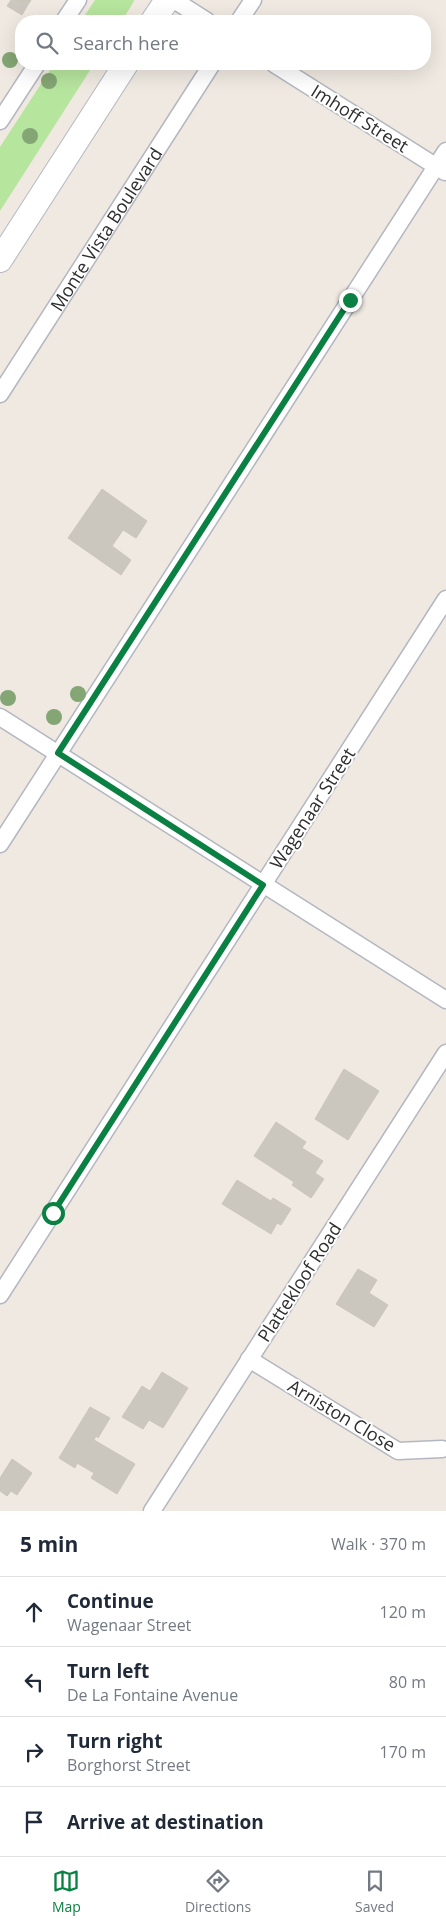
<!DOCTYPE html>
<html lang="en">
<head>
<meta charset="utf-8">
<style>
  :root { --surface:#fff; --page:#f2f2f3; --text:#1f2937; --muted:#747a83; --line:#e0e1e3; --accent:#0b8043 }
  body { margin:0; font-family:"Open Sans",sans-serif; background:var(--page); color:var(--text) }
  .stop { position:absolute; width:15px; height:15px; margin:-11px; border:4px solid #0b8043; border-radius:50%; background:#fff }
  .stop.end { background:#0b8043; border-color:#fff; box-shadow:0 1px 5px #0008 }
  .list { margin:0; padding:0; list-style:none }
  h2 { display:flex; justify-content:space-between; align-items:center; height:65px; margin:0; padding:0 20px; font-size:21px }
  h2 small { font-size:16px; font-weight:400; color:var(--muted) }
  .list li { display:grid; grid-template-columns:32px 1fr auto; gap:15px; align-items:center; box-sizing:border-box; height:70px; padding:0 20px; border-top:1px solid var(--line) }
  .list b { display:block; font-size:19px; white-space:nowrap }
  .list p { margin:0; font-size:16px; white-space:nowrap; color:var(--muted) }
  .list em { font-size:16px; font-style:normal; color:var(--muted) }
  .icon { flex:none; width:28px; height:28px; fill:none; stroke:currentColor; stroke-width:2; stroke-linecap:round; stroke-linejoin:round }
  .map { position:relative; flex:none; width:446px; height:1511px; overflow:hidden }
  .search { position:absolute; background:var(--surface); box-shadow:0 5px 20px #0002; left:15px; right:15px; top:15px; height:55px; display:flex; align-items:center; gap:12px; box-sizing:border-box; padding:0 18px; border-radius:20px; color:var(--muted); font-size:19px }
  .sheet { height:345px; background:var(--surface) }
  nav { display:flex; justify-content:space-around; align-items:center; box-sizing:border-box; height:70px; border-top:1px solid var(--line); background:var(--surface); font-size:14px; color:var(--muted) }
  nav a { display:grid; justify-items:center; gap:2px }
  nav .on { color:var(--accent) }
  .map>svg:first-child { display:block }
  .green { fill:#b6e59e }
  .building { fill:#cbc7bf; stroke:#cbc5ba }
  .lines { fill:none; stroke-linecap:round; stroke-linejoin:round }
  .street-casing { stroke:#b4b7c1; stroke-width:19 }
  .secondary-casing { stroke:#b4b7c1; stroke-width:26 }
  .street { stroke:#fff; stroke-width:16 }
  .secondary { stroke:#fff; stroke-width:24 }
  .tree { fill:#84a574 }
  .route { stroke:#0b8043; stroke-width:6 }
  .labels { text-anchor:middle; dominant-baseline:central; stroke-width:4; stroke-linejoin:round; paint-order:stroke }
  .street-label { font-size:18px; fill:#2e2e2e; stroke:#fff }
</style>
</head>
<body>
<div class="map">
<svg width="446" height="1511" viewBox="0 0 446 1511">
  <rect width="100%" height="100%" fill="#efe9e1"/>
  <g class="green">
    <polygon points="95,0 134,0 134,1 122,21 81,21"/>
    <polygon points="54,64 94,64 0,211 0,147"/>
  </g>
  <g class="building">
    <polygon points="11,0 26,8 22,15 7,6"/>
    <polygon points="13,0 31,0 26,8"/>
    <polygon points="102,489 147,521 136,538 123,530 112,546 131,560 121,575 68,538"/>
    <polygon points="344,1069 379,1091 348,1140 315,1119"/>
    <polygon points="276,1122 306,1142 302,1148 323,1161 315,1173 324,1179 311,1198 292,1185 294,1182 254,1156"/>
    <polygon points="237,1180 271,1201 273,1198 291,1209 281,1225 277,1223 271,1234 222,1204"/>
    <polygon points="358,1269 377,1280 369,1293 388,1305 374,1327 336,1304"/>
    <polygon points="162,1372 188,1388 163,1428 149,1420 143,1429 122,1417 142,1386 150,1391"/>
    <polygon points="90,1407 110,1418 98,1438 96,1436 94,1440 135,1464 117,1494 91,1478 94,1473 77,1463 75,1468 59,1458"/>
    <polygon points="12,1459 32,1473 17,1495 11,1491 7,1496 0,1491 0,1478"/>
  </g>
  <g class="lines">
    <g class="street-casing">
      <g id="street">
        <polyline points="174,0 207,21"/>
        <polyline points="64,21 78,0"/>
        <polyline points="239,21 253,0"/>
        <polyline points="274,64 445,172"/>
        <polyline points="0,121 37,64"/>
        <path id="s1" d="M0,394L212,64"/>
        <polyline points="0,717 446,1000"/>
        <polyline points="0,844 446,151"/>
        <polyline points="0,1295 446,599"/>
        <polyline points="249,1359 398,1451 442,1449"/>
        <polyline points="152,1511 446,1053"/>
      </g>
    </g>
    <g class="secondary-casing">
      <g id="secondary">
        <polyline points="153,21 167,0"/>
        <polyline points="0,260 126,64"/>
      </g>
    </g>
    <use href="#street" class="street"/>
    <use href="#secondary" class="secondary"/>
  </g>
  <g class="tree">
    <circle cx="10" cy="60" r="8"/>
    <circle cx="49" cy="81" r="8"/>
    <circle cx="30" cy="136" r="8"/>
    <circle cx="78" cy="694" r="8"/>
    <circle cx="8" cy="698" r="8"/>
    <circle cx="54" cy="717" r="8"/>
  </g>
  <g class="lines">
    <polyline class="route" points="53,1213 263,885 58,753 350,300"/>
  </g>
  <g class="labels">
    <g class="street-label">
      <text transform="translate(360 118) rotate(32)">Imhoff Street</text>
      <text stroke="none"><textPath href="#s1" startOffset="196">Monte Vista Boulevard</textPath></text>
      <text transform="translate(312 808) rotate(-57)">Wagenaar Street</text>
      <text transform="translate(299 1282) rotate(-57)">Plattekloof Road</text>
      <text transform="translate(342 1415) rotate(31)">Arniston Close</text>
    </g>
  </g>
</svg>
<div class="stop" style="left:53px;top:1213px"></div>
<div class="stop end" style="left:350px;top:300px"></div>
<div class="search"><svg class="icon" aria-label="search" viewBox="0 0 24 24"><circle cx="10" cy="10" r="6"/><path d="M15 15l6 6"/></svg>Search here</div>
</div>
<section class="sheet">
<h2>5 min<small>Walk · 370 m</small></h2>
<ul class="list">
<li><svg class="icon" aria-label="ahead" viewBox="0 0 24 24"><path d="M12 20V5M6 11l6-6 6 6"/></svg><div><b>Continue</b><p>Wagenaar Street</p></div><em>120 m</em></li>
<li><svg class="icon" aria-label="left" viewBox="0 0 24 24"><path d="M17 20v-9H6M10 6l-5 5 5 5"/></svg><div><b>Turn left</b><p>De La Fontaine Avenue</p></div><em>80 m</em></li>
<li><svg class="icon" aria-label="right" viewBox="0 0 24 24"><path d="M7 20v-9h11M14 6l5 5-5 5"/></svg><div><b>Turn right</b><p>Borghorst Street</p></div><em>170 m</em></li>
<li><svg class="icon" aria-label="arrive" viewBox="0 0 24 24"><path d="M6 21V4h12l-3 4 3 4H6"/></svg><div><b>Arrive at destination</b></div></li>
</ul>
</section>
<nav>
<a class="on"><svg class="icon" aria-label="map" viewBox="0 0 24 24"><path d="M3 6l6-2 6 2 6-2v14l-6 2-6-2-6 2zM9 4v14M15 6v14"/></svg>Map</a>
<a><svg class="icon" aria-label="directions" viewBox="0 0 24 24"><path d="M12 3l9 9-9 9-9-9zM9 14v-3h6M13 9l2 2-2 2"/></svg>Directions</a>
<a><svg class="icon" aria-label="saved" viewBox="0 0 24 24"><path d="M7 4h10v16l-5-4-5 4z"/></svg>Saved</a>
</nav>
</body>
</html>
